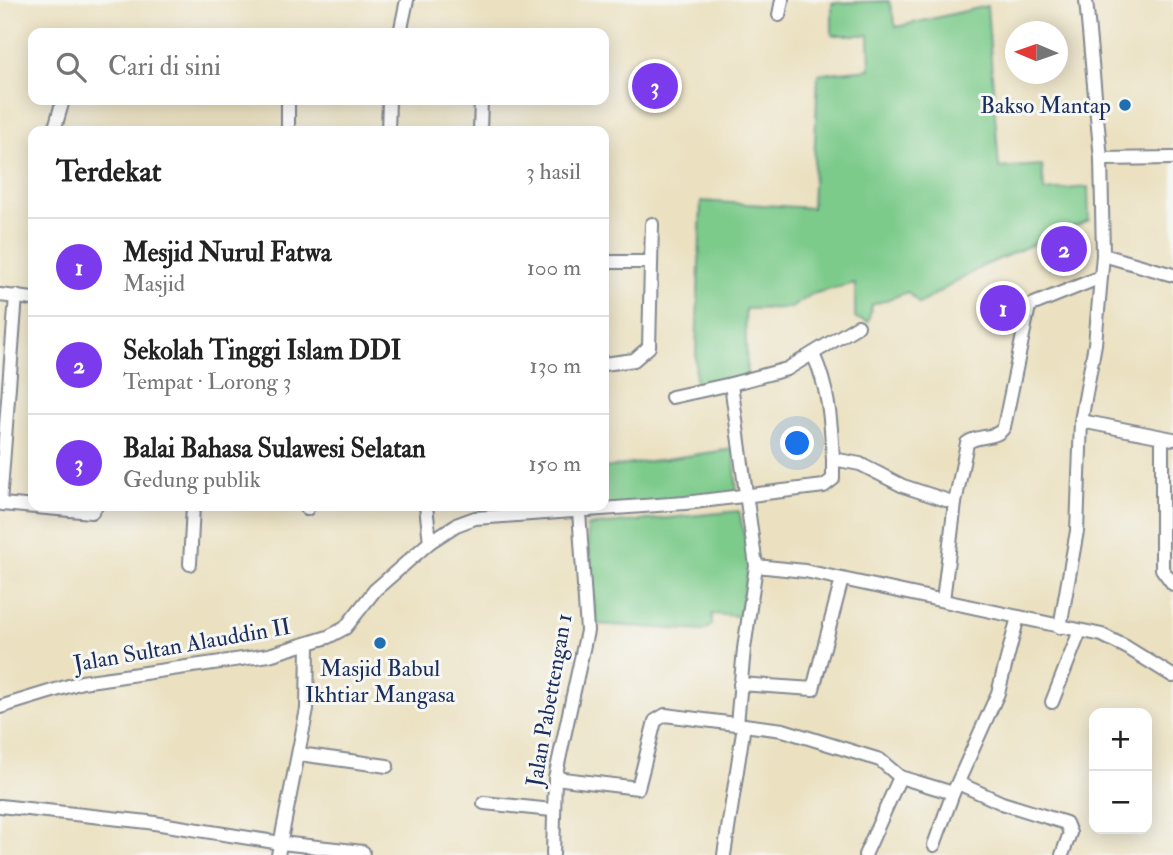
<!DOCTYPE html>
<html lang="id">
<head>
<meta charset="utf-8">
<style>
  :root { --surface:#fff; --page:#f6f6f6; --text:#222; --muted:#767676; --line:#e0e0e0; --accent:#7c3aed }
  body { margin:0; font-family:"IM FELL Double Pica",serif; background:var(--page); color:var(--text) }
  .controls { position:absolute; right:21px; bottom:21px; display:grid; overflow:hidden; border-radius:14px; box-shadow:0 4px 18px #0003 }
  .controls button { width:63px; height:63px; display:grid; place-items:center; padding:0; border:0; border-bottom:2px solid var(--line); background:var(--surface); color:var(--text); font:35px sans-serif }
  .compass { position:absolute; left:1005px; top:21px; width:63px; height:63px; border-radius:50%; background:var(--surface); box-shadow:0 4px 18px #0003; rotate:272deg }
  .you { position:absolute; left:798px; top:444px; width:24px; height:24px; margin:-18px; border:5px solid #fff; border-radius:50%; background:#1a73e8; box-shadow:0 0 0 10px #1a73e833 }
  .badge { display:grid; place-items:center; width:46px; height:46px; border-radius:50%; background:var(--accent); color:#fff; font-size:23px; font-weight:700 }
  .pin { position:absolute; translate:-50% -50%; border:4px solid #fff; box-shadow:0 2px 7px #0006 }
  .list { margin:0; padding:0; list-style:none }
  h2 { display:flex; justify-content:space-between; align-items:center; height:91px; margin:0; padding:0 28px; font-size:30px }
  h2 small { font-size:23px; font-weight:400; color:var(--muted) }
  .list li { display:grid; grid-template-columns:46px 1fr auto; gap:21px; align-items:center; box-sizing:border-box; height:98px; padding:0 28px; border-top:2px solid var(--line) }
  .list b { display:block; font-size:26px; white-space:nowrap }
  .list p { margin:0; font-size:23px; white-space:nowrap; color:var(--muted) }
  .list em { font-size:23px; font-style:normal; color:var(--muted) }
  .icon { flex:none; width:38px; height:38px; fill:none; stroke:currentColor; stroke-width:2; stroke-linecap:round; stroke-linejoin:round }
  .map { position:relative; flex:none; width:1173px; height:855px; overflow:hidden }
  .search { position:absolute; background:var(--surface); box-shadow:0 4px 18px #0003; left:28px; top:28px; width:581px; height:77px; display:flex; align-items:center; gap:18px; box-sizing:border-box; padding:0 24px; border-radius:14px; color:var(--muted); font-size:26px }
  .panel { position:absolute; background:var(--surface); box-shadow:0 4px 18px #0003; left:28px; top:126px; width:581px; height:385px; border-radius:14px }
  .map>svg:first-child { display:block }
  .green { fill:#7dcb8b; stroke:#4c7d74; stroke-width:2 }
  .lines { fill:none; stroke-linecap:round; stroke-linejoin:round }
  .street-casing { stroke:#838890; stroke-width:16 }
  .street { stroke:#fff; stroke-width:12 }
  .poi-dot { fill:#1f6fb2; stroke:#f6f6f2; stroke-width:2.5 }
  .labels { text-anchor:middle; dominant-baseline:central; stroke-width:6; stroke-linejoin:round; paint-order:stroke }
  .poi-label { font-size:23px; fill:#1b2f5e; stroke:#f6f6f2; text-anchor:end }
  .street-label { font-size:23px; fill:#1b2f5e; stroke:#f6f6f2 }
</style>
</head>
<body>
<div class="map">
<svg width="1173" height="855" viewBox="0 0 1173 855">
  <rect width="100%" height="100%" fill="#f6f6f2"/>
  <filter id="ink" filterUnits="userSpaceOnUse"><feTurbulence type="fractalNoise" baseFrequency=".0143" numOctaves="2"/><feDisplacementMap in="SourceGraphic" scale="14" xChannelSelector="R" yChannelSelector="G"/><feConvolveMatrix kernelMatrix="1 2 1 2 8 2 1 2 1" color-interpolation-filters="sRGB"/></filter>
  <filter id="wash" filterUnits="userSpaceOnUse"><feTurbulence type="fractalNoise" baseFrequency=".00686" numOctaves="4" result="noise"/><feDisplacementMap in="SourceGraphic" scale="28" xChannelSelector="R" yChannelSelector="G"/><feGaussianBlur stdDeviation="1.57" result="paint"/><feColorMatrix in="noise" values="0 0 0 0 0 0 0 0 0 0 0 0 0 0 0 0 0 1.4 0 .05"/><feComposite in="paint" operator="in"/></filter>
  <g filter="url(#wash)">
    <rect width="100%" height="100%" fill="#ebe1c1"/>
    <g class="green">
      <polygon points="889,1 896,27 987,6 999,168 1042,165 1044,191 1088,187 1089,220 983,266 919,304 908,292 872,305 868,322 855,318 855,283 812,294 791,308 745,309 747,376 695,388 701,201 812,208 818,74 870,69 869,35 832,35 832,3"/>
      <polygon points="734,449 737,499 585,518 583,506 604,506 604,468"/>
      <polygon points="739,511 750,562 739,616 712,614 712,625 703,631 596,624 587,526"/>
    </g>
  </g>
  <g filter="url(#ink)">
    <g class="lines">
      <g class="street-casing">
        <g id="street">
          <polyline points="779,15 782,0"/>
          <polyline points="400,33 407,0"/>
          <polyline points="288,100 288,131"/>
          <polyline points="54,131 63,100"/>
          <polyline points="388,131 389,100"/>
          <polyline points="480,131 481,100"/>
          <polyline points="1101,159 1173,158"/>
          <polyline points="1103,255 1173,275"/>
          <polyline points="604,262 651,262"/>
          <polyline points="0,295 33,299"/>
          <path d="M813,354C829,389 831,422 833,459"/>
          <polyline points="604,364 634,360 649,347 652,224"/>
          <polyline points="672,397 731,384"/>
          <polyline points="1081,421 1173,439"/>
          <polyline points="1162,438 1162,569 1173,584"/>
          <polyline points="0,503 16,296"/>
          <path d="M955,503L967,443C978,434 997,440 1004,427L1029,306L1101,277"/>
          <polyline points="2,504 92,512 96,506"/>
          <polyline points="306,506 307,509"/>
          <polyline points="426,506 430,542"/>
          <polyline points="190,564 193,506"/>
          <polyline points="756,566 805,571 1102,635 1126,647 1173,676"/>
          <polyline points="1060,627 1077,531 1081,421 1095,344 1103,255 1101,159 1086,0"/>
          <polyline points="740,684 813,689 842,579"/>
          <polyline points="1052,702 1080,631"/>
          <polyline points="0,707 82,682 269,655 328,637 345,628 375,590 430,542 456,525 475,518 685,503 824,486 833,479 833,459 860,464 903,486 955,503 943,600"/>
          <polyline points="737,724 744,649 756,566 731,384 787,369 858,326"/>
          <polyline points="299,754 387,766"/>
          <polyline points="555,778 638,788 655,721 665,715 783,730 880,760 900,777 953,793 998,693 1018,617"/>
          <polyline points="958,783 1002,803 1066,823 1070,833 1062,855"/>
          <polyline points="484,803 552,810"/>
          <polyline points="0,806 148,822 281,843 363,852"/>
          <polyline points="934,845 953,793"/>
          <polyline points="278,855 307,709 308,644"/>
          <polyline points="553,855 555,778 587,631 579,511"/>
          <polyline points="724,855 744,725"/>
          <polyline points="865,855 900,777"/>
        </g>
      </g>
      <use href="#street" class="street"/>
    </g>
  </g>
  <g class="poi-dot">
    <circle cx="1125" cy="105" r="7"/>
    <circle cx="380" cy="643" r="7"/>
  </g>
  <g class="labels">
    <g class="poi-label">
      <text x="1111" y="105">Bakso Mantap</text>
      <text x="380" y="668" text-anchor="middle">Masjid Babul<tspan x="380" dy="26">Ikhtiar Mangasa</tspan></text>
    </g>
    <g class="street-label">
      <text transform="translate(182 645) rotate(-10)">Jalan Sultan Alauddin II</text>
      <text transform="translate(549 700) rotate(-80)">Jalan Pabettengan 1</text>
    </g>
  </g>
</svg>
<div class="controls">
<button>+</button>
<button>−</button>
</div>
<svg class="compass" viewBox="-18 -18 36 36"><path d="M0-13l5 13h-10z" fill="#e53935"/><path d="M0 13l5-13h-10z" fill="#767676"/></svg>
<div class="you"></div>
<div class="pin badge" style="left:1003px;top:308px">1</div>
<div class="pin badge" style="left:1064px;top:249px">2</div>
<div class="pin badge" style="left:655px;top:86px">3</div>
<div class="search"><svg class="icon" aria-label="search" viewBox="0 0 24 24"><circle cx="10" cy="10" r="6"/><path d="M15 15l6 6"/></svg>Cari di sini</div>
<section class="panel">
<h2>Terdekat<small>3 hasil</small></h2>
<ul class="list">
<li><span class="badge">1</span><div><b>Mesjid Nurul Fatwa</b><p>Masjid</p></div><em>100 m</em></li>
<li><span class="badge">2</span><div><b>Sekolah Tinggi Islam DDI</b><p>Tempat · Lorong 3</p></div><em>130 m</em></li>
<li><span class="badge">3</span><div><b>Balai Bahasa Sulawesi Selatan</b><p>Gedung publik</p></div><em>150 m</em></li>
</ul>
</section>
</div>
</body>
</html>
